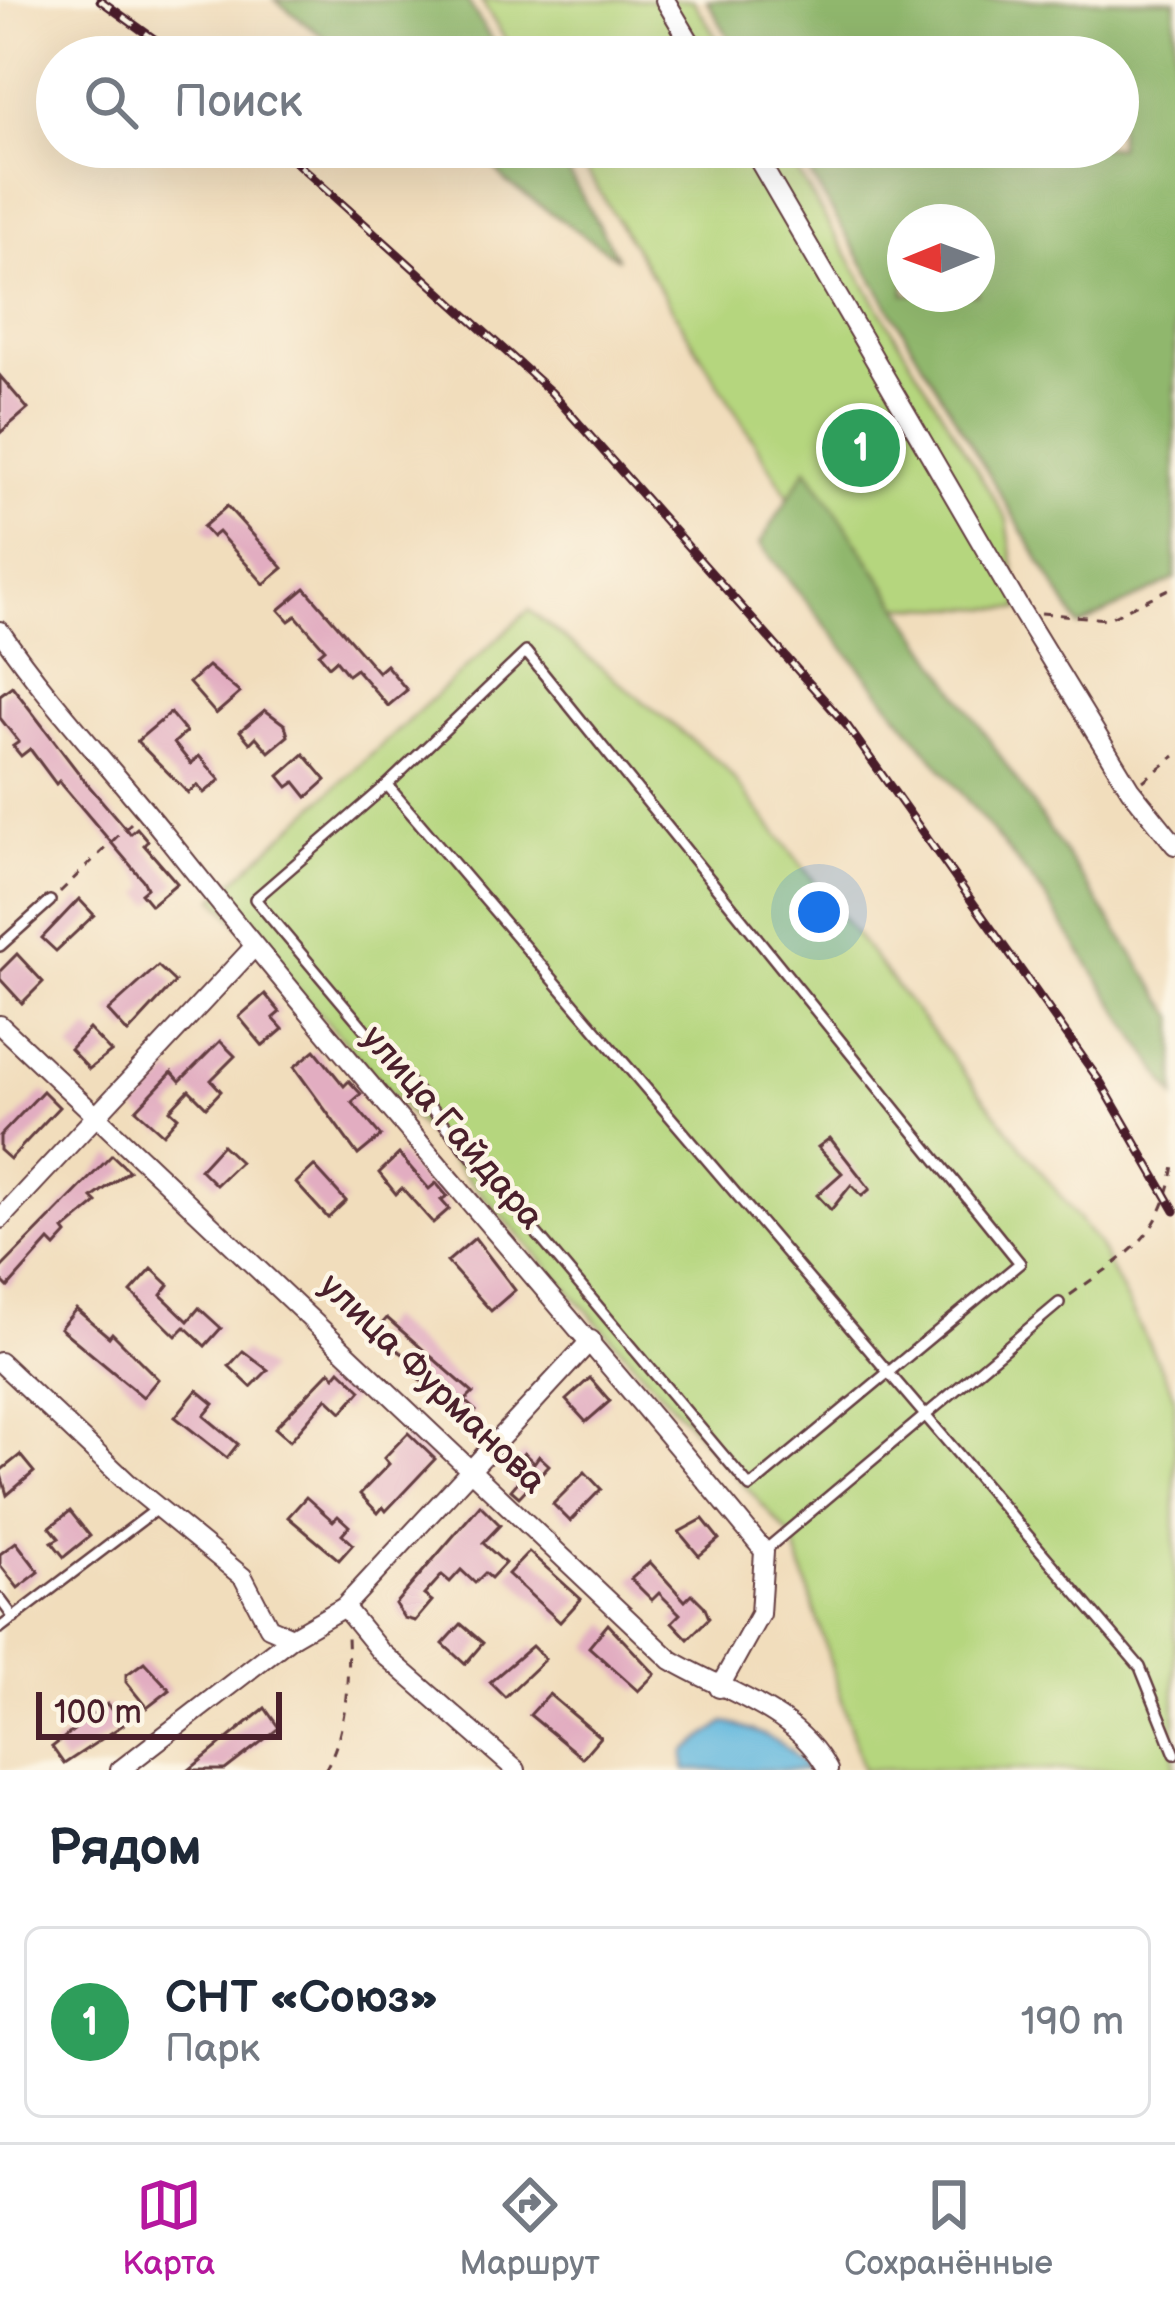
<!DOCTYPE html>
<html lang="ru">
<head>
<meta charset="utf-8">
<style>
  :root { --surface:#fff; --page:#f6f6f7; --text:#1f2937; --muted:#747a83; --line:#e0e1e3; --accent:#b5179e }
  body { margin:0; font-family:"Balsamiq Sans",sans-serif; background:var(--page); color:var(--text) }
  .compass { position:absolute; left:887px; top:204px; width:108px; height:108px; border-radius:50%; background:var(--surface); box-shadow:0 12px 48px #0002; rotate:269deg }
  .scale { position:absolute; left:36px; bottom:30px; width:246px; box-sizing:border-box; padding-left:12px; border:6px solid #4a1f2b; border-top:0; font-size:33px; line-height:42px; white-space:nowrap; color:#4a1f2b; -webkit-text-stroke:9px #fcf5e5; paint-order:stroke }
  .you { position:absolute; left:819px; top:912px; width:42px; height:42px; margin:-30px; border:9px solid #fff; border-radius:50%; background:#1a73e8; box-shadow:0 0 0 18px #1a73e833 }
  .badge { display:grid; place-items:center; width:78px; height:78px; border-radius:50%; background:var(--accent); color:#fff; font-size:39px; font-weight:700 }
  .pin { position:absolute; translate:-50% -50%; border:6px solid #fff; box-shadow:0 3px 12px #0006 }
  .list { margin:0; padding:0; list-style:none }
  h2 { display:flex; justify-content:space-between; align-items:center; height:156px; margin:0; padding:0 48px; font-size:51px }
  h2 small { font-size:39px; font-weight:400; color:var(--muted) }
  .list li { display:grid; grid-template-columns:78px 1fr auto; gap:36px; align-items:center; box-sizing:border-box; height:192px; margin:0 24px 24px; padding:0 24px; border:3px solid var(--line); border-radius:18px }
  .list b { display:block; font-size:45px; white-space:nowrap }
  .list p { margin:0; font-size:39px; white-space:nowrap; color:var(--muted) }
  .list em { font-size:39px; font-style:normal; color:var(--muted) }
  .icon { flex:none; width:66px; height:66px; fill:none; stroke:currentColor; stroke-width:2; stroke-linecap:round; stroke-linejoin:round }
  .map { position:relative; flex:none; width:1175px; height:1770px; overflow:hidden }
  .search { position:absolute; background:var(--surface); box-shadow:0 12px 48px #0002; left:36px; right:36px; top:36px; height:132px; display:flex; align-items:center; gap:30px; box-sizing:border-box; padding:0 42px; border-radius:66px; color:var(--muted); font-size:45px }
  .sheet { height:372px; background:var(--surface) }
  nav { display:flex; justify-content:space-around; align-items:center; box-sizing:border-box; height:168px; border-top:3px solid var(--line); background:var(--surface); font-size:33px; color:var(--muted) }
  nav a { display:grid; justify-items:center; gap:6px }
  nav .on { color:var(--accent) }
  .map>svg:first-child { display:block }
  .green { fill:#b5d67e; stroke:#807a54; stroke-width:3 }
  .forest { fill:#90b76d; stroke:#6d6b4c; stroke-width:3; fill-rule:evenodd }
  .water { fill:#61b7de; stroke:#566b84; stroke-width:3 }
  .building { fill:#e2adc1 }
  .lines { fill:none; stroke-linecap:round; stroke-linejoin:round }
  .lane-casing { stroke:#633c41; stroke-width:14 }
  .street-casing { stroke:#633c41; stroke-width:22 }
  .path { stroke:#633c41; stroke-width:3; stroke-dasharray:9 9; stroke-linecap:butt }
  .lane { stroke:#fff; stroke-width:9 }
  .street { stroke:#fff; stroke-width:18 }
  .rail-casing { stroke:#4a1f2b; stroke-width:9 }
  .rail { stroke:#fcf5e5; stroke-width:4.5; stroke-dasharray:14; stroke-linecap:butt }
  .labels { text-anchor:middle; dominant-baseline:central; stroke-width:9; stroke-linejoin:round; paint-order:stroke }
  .street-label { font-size:36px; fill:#4a1f2b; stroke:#fcf5e5 }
</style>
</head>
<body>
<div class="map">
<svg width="1175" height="1770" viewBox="0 0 1175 1770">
  <rect width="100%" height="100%" fill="#fcf5e5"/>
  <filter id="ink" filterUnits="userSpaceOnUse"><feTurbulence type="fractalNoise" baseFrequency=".00833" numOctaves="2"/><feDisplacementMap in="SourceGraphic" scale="24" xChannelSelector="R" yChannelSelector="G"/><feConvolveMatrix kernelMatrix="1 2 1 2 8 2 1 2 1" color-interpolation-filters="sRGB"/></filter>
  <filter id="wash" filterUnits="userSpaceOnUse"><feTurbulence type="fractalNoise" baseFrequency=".004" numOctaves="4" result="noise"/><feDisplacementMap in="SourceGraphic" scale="48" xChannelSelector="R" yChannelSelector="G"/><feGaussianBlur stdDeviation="2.7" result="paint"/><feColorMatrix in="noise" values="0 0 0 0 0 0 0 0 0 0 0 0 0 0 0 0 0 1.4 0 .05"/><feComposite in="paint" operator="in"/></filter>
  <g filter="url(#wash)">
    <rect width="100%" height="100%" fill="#f1ddbc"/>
    <g class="green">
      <polygon points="481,0 693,0 728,57 516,57"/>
      <polygon points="572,147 782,147 1007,520 1020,609 856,606"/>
      <polygon points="529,610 723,765 1098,1244 1175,1396 1175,1770 863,1770 793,1539 215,898"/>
    </g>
    <g class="forest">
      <polygon points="275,0 467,0 502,57 350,57"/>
      <path d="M707,0H1175V579L1079,626L794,147H1118V57H740ZM977,222V294H905V222Z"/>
      <polygon points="480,147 554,147 618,259 505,181"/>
      <polygon points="807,468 1175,1017 1175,1097 1043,894 760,544"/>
    </g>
    <path class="water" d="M725,1722C758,1731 788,1741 807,1770H685V1752Z"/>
    <g id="blocks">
      <g class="building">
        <polygon points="0,376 28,409 0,433"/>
        <polygon points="227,506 283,568 264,584 218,532 212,537 203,527"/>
        <polygon points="305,588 378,672 386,665 407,690 388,706 356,669 348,675 336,660 329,666 319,654 325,649 296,616 289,621 279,610"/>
        <polygon points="208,666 240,693 216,714 189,683"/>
        <polygon points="12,686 84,780 130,834 137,828 148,841 144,845 177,883 151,905 141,893 147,888 143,880 59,781 56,784 30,749 21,756 13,746 19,742 0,718 0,695"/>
        <polygon points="265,710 285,725 288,736 269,752 256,737 250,743 240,731"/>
        <polygon points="170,713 186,732 174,743 191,764 199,756 220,780 204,793 197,785 188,793 137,741"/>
        <polygon points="304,754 326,780 307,797 295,782 288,787 279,776"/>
        <polygon points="79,899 94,915 56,951 42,938"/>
        <polygon points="17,954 43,982 22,1003 0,979 0,971"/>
        <polygon points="158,966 175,982 128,1033 108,1011"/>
        <polygon points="265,994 280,1012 273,1018 283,1029 263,1046 239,1017"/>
        <polygon points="89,1029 111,1052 89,1069 70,1049"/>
        <polygon points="220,1041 235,1056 211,1080 221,1091 206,1107 189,1090 170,1110 178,1117 163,1134 136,1110 172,1072 180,1081"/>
        <polygon points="315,1050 344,1086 349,1081 361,1094 352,1102 381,1136 358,1155 294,1067"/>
        <polygon points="43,1091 59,1107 10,1159 0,1150 0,1136"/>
        <polygon points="830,1138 870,1189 862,1196 851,1185 831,1210 817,1195 842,1173 818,1147"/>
        <polygon points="222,1145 240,1162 216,1185 200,1169"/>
        <polygon points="399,1154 429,1189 436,1183 447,1196 441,1200 449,1209 433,1223 402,1188 396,1194 379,1173"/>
        <polygon points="112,1155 129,1171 92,1198 97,1203 64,1230 67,1234 55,1247 49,1241 8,1287 0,1279 0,1269"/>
        <polygon points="314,1166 346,1201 328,1218 296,1183"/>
        <polygon points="475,1238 515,1290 491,1311 447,1262"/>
        <polygon points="152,1269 169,1285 161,1295 188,1321 199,1308 221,1328 205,1346 185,1327 176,1336 131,1292"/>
        <polygon points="76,1309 109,1337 112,1333 158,1379 143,1397 60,1328"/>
        <polygon points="387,1318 473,1393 465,1401 476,1411 465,1423 411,1371 418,1364 373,1334"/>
        <polygon points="243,1351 268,1370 251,1387 229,1366"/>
        <polygon points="340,1370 361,1390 342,1412 327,1398 290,1441 275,1428 330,1371 335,1376"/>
        <polygon points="590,1378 610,1401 586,1422 566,1400"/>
        <polygon points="197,1390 214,1404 204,1416 238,1444 227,1458 175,1417"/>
        <polygon points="408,1433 435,1459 386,1511 383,1507 378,1513 360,1494 389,1464 384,1458"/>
        <polygon points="524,1453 534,1463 539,1456 549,1465 519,1497 511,1490 523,1476 512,1466"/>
        <polygon points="20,1455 34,1472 7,1495 0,1471"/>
        <polygon points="585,1472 601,1489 570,1521 553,1504"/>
        <polygon points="306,1497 333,1521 338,1516 349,1526 342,1534 353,1544 339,1560 288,1517"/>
        <polygon points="480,1505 500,1525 483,1543 505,1563 491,1578 485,1573 475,1583 461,1570 450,1582 442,1575 424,1595 432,1601 415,1621 404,1618 395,1604"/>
        <polygon points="70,1511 90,1536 64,1557 52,1542 59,1538 50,1527"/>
        <polygon points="703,1519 719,1539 699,1556 679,1532"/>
        <polygon points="16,1542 39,1572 18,1588 0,1565 0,1554"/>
        <polygon points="529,1552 581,1599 560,1622 508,1574"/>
        <polygon points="650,1562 685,1601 692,1594 704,1606 709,1618 688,1639 672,1622 680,1614 659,1593 652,1600 631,1579"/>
        <polygon points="461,1624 483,1643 465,1664 443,1644"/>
        <polygon points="608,1624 655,1674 638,1691 589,1647"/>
        <polygon points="532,1646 545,1659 505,1697 490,1682"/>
        <polygon points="144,1662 170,1690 147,1708 126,1682 126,1675"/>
        <polygon points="549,1694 600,1737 582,1758 530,1715"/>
        <polygon points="107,1704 123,1725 64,1764 52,1747"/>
        <polygon points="265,1708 279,1728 225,1770 189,1770"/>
      </g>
    </g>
  </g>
  <g filter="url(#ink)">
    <use href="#blocks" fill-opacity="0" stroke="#633c41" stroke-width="3"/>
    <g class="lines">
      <g class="lane-casing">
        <g id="lane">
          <polygon points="526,652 1020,1263 750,1487 255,899 387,785"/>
          <polyline points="387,785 1140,1667 1175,1754"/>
          <polyline points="0,946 50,901"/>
          <polyline points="764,1551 1059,1303"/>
          <polyline points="0,1599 14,1618"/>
          <polyline points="0,1628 158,1508"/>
        </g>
      </g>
      <g class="street-casing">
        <g id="street">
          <polyline points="665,0 699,57"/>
          <polyline points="751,147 1020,609 1130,789 1175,845"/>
          <path d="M0,631C50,704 111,767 166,836C359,1080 568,1311 764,1551L760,1614L719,1688"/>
          <path d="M0,1025L671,1660C727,1693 796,1710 828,1770"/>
          <polyline points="0,1219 254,947"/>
          <polyline points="0,1362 128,1483 243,1577 269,1627 292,1637"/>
          <polyline points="344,1607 380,1651 516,1770"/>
          <polyline points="120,1770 292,1637 344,1607 591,1340"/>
        </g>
      </g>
      <g class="path">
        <polyline points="1041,613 1107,619 1175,586"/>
        <polyline points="1143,781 1175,756"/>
        <polyline points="60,892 131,823"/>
        <path d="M1070,1295C1132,1251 1163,1237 1175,1159"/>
        <path d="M325,1770C347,1732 349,1680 347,1637"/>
      </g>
      <use href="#lane" class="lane"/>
      <use href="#street" class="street"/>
      <g class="rail-casing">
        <g id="rail">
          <polyline points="100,0 179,57"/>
          <polyline points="279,147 551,392 848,727 1101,1083 1175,1211"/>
        </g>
      </g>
      <use href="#rail" class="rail"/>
    </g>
  </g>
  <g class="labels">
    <g class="street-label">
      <text transform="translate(452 1128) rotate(49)">улица Гайдара</text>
      <text transform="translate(432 1384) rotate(44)">улица Фурманова</text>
    </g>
  </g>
</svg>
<svg class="compass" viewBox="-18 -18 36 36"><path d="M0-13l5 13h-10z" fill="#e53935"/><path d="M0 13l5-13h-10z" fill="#747a83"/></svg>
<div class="scale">100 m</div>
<div class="you"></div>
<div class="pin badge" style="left:861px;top:448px;background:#2e9e5b">1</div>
<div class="search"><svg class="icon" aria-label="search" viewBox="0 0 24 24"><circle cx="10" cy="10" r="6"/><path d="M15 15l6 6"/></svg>Поиск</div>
</div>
<section class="sheet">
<h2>Рядом<small></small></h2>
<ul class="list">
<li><span class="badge" style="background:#2e9e5b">1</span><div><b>СНТ «Союз»</b><p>Парк</p></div><em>190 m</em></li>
</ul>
</section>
<nav>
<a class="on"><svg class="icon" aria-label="map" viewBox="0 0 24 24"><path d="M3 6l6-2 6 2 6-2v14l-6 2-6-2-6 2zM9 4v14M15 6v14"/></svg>Карта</a>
<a><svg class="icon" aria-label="directions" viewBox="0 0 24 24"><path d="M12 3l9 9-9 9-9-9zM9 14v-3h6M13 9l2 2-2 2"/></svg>Маршрут</a>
<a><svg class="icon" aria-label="saved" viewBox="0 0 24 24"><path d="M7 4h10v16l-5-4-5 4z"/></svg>Сохранённые</a>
</nav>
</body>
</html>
